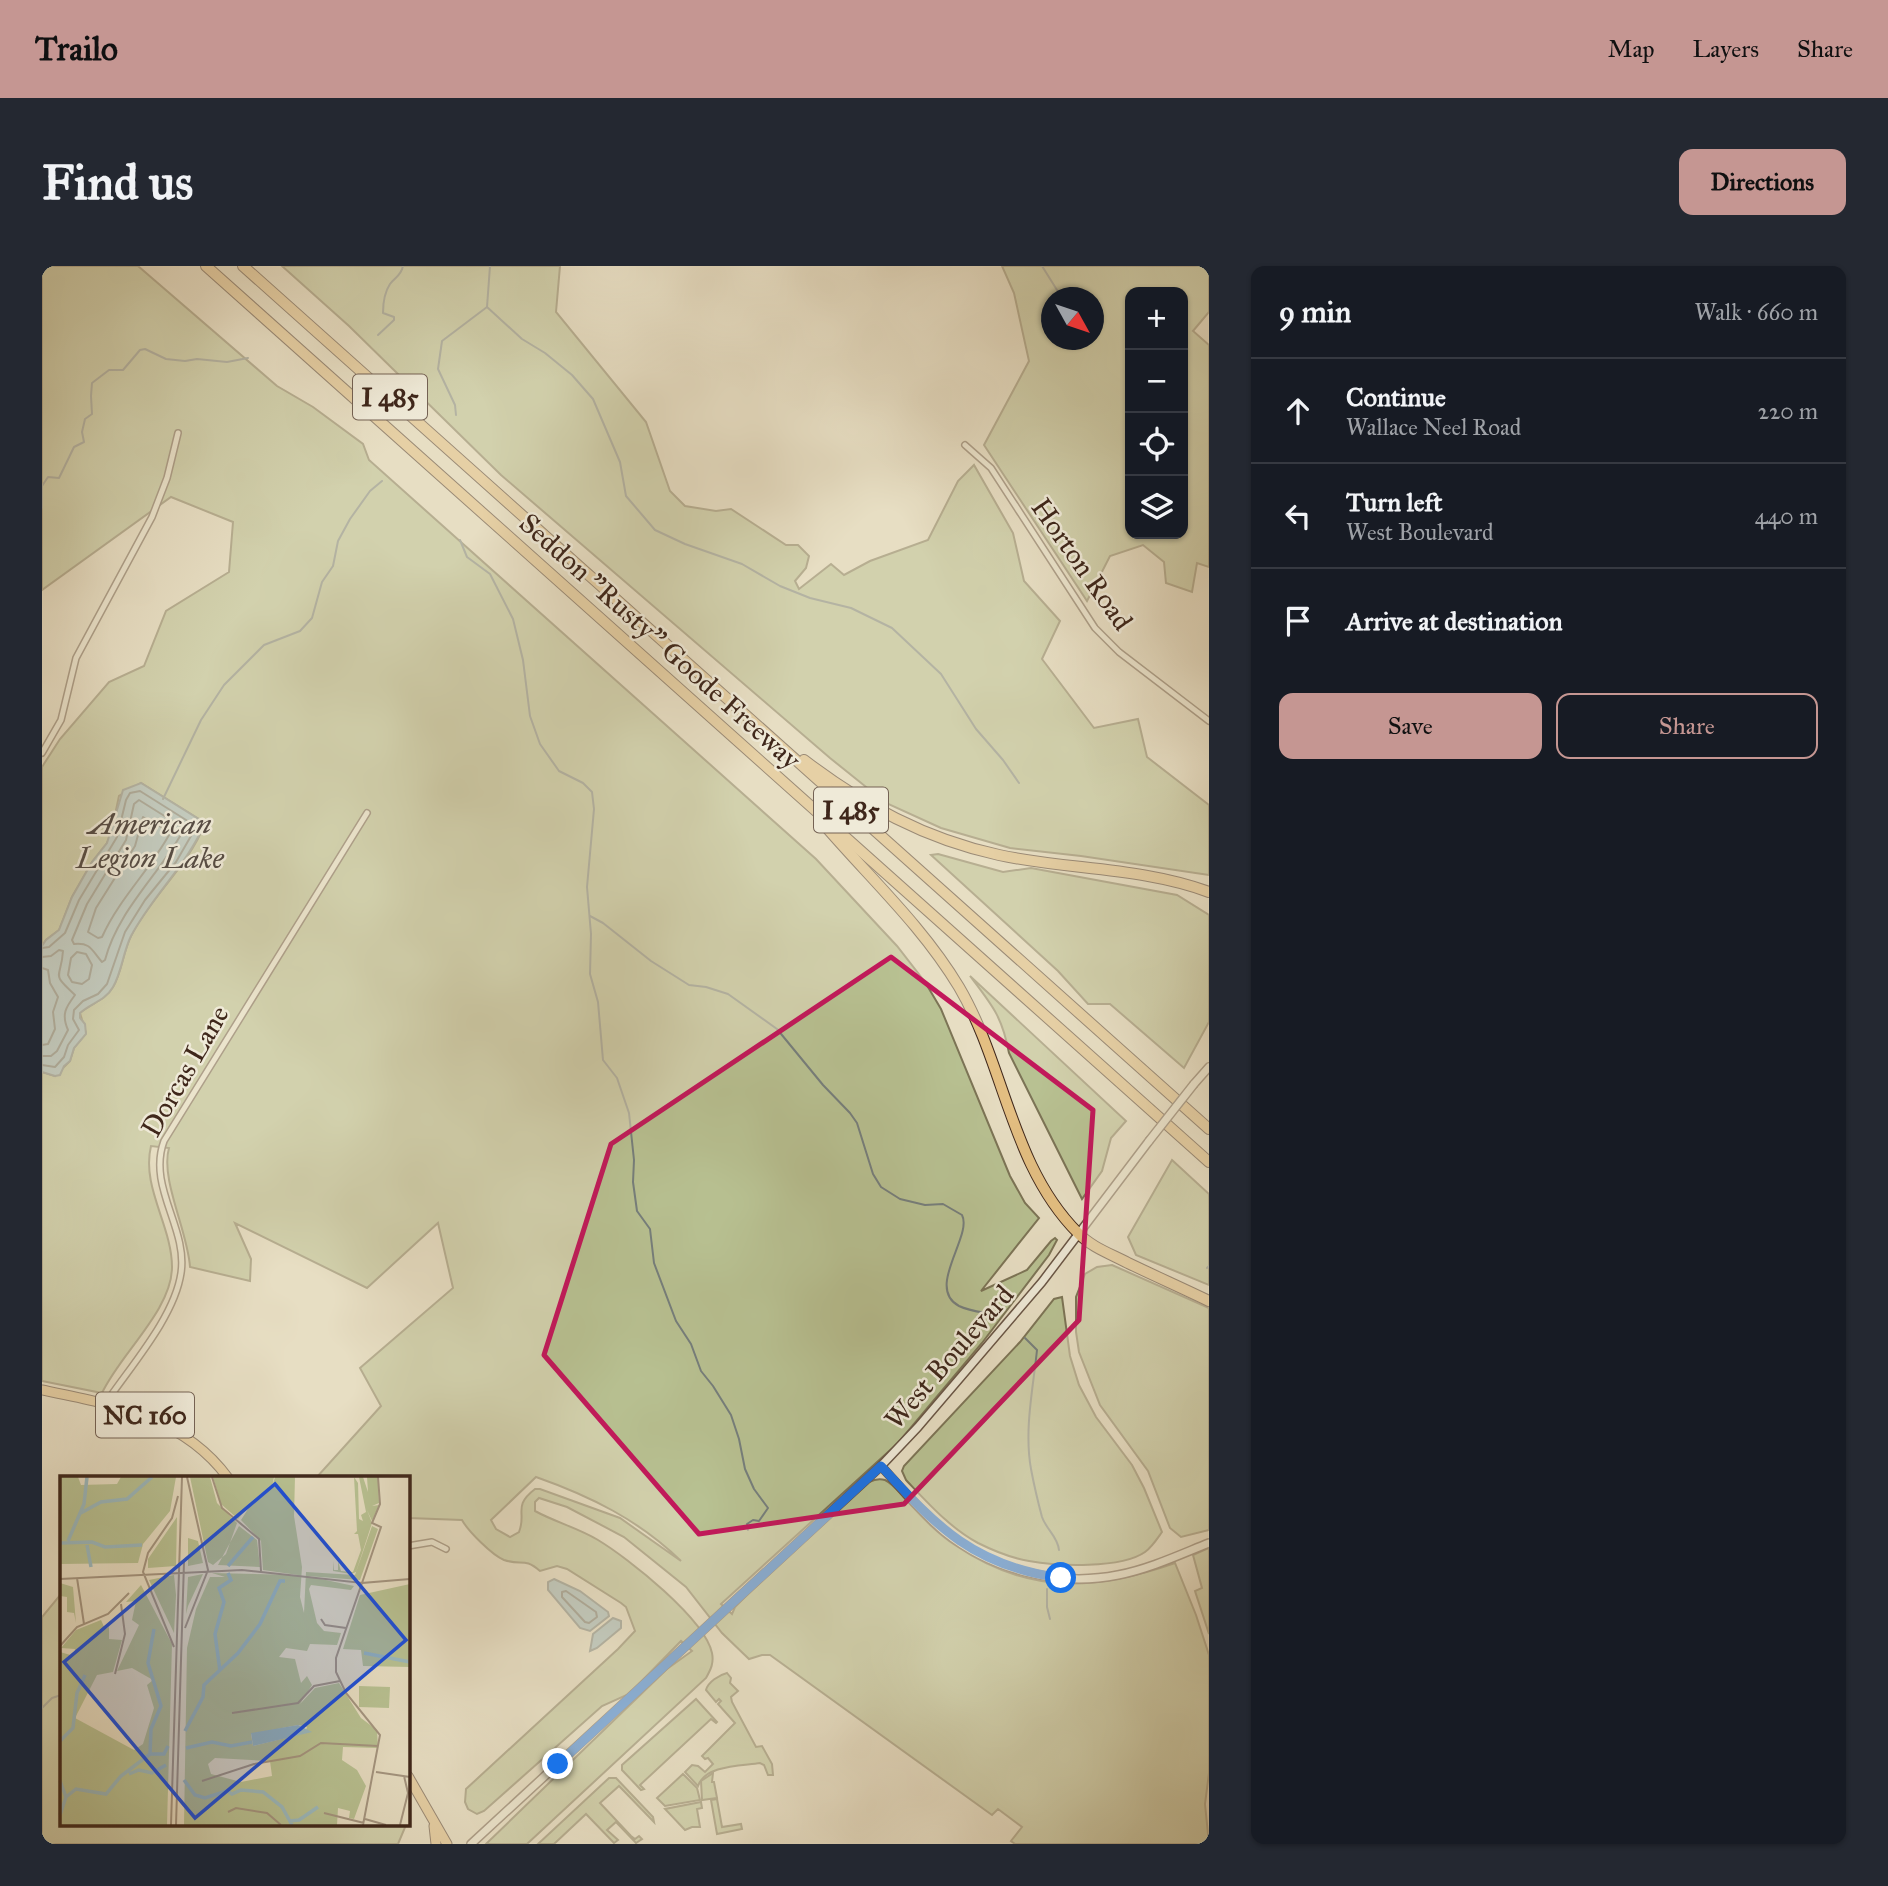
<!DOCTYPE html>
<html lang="en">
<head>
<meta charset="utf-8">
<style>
  :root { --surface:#171b24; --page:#242831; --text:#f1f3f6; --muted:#9ea1a6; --line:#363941; --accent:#c59692 }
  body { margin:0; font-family:"IM FELL Great Primer",serif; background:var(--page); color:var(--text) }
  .controls { position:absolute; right:21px; top:21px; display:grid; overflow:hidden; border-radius:14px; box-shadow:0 2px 5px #0004 }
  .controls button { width:63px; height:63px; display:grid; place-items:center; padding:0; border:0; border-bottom:2px solid var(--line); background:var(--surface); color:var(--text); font:35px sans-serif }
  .compass { position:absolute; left:999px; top:21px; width:63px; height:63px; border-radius:50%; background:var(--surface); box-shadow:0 2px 5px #0004; rotate:130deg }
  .stop { position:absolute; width:21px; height:21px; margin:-16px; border:5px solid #1a73e8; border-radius:50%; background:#fff }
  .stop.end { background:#1a73e8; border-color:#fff; box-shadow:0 2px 7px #0008 }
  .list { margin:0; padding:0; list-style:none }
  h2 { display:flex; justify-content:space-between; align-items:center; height:91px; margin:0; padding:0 28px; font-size:30px }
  h2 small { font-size:23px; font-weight:400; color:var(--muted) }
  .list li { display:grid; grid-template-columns:46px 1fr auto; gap:21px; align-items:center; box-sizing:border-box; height:105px; padding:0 28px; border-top:2px solid var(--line) }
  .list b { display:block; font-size:26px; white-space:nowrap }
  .list p { margin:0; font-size:23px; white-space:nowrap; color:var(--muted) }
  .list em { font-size:23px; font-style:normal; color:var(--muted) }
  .actions { display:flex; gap:14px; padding:21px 28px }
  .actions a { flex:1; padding:16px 0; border:2px solid var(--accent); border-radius:14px; text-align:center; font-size:24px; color:var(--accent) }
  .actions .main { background:var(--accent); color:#111 }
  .icon { flex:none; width:38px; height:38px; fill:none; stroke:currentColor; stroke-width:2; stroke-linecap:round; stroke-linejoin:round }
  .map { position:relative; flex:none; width:1167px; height:1578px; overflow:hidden; border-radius:14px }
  header { display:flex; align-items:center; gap:42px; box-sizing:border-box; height:98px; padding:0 35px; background:var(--accent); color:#111 }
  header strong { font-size:33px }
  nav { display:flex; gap:38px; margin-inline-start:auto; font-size:24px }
  .intro { display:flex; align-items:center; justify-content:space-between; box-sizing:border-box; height:168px; padding:0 42px }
  h1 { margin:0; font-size:49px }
  .button { padding:18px 32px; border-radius:14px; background:var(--accent); color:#111; font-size:24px; font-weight:700 }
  main { display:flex; gap:42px; padding:0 42px }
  aside { flex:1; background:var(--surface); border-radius:14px; box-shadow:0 2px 5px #0004 }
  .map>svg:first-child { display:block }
  .green { fill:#b8c192; stroke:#7c7456; stroke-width:2; fill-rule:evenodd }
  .water { fill:#9bb9be; stroke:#767f7d; stroke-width:2 }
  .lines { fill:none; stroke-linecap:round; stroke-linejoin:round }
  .shore { stroke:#6d706c; stroke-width:2 }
  .stream { stroke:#767f7d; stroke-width:2 }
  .minor-casing { stroke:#695545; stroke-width:8 }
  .tertiary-casing { stroke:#695545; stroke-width:10 }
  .primary-casing { stroke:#3f271b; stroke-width:11 }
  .motorway-casing { stroke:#3f271b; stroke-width:12 }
  .minor { stroke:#efead8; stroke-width:5 }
  .tertiary { stroke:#efead8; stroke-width:7 }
  .primary { stroke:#e4bf82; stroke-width:9 }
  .motorway { stroke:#e4bf82; stroke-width:10 }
  .tertiary-bridge-casing { stroke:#695545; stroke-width:10; stroke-linecap:butt }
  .tertiary-bridge { stroke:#efead8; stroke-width:7 }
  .route { stroke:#1a73e8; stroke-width:9 }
  .marked { fill:none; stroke:#c2185b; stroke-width:5; stroke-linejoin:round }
  .labels { text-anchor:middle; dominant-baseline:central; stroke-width:5; stroke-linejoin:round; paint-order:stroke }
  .shield { fill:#efead8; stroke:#746254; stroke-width:2 }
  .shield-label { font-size:26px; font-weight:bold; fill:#3f271b }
  .street-label { font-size:28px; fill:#3f271b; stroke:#efead8 }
  .water-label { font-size:30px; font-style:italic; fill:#564c44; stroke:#efead8 }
  .inset-river { fill:none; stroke:#9bb9be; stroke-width:3.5 }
  .inset-road { fill:none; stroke:#a49580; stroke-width:2 }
  .view { fill:#1d4ed8; fill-opacity:0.15; stroke:#1d4ed8; stroke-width:3.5 }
  .inset-edge { fill:none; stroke:#3f271b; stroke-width:3.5 }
</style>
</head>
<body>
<header>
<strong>Trailo</strong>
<nav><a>Map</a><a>Layers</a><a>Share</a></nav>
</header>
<div class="intro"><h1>Find us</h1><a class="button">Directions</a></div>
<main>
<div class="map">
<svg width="1167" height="1578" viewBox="0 0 1167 1578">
  <rect width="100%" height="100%" fill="#e7dec3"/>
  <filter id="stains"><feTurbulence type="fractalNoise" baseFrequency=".00286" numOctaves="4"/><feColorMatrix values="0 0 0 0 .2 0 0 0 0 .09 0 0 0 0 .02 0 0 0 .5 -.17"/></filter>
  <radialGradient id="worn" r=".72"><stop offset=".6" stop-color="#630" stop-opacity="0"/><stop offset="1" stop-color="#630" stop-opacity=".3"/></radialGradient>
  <g class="green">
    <path d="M0,0H96L235,120L271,141L321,178L327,194L774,593L855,680L883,716L899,743L968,910L983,937L997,952L939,1025L985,1004L1009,975L1013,972L1015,974L1007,989L940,1077L856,1177L679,1338L690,1348L693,1341L706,1328L827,1216C833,1213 837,1212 843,1214C852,1218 859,1229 866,1236C881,1252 895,1267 913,1279C986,1329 1053,1325 1133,1297L1154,1349L1167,1389V1507L1163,1538L1167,1578H973L969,1575L980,1561L956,1543L950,1549L728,1389H720L707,1393L680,1367L644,1321L582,1271L525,1241L497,1232L493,1236V1245C513,1256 536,1262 556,1274C586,1292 663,1353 670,1387C672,1397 669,1403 664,1412L485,1578H444L625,1403L650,1385L639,1375L587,1428L560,1440L442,1545L435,1548L426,1543L423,1536L424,1523L576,1383L593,1365L584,1341L579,1337L525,1303L515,1300L498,1305C482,1291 480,1300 462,1294C450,1289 426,1265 420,1254L366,1252V1212H274L339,1140L318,1102L411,1022L396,957L325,1022L193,957L209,993L208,1015L148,1001C146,966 118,913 127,882L109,880C99,921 130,960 130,1001C130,1044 78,1088 60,1127L0,1115V806L13,810L28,795L32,782L44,767L38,747C49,737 63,735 71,721C80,706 81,686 89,670C109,630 147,600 163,557L99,517L77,530L69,568L65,577L50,596L30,631L17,664L4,674L0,680V501L18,473L67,416L102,400L124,345L187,306L191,256L129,231L0,324ZM494,1211C548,1230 597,1254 639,1295L578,1252L498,1223H493C470,1241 485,1246 477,1266L468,1271L454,1263L449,1254Z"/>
    <polygon points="240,0 518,0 514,46 604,156 628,225 643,240 674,245 689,243 744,279 756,279 767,290 764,302 753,315 757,323 789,298 802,309 828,295 886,274 916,215 932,199 971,267 982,315 1018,355 1000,393 1052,462 1096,453 1105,491 1167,539 1167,609 1039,590 968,582 899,562 844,537 788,492 459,209 307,60"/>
    <path d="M960,0H1167V46L1151,65L1167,79V301L1155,297L1150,326L1124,317L1122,296L1101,279L1068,290L1045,335L942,179L987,95L972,27ZM1088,26H1141V268H1088ZM1010,32H1052V74H1010Z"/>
    <polygon points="896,588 961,606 989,602 1135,629 1167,649 1167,756 1142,802 1068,738 1046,738 1016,705 889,589"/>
    <path d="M928,710L1084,855L1069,872L1060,905L1040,933L967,787C960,750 950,739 928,710Z"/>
    <polygon points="1130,894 1167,928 1167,1019 1094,989 1086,971"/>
    <polygon points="1070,999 1167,1042 1167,1264 1139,1271 1128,1262 1106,1205 1058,1139 1037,1086 1034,1066 1034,1031 1043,1008 1055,1001"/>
    <path d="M1020,1031L1028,1090L1037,1119L1054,1151L1090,1199L1102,1222L1120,1266C1115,1273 1110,1281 1103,1286C1079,1303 1015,1300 987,1295C969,1292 952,1285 936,1277C908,1262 886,1237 864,1214L860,1205L862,1200L978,1076L1012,1033Z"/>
    <polygon points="1167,1282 1167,1368 1153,1325 1160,1322 1151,1289"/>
    <polygon points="19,1328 19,1559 364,1559 356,1578 0,1578 0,1351"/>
    <path d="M685,1407L689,1412L688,1417L696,1425L689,1431L690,1436L714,1481L720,1480L730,1498L731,1509H726L722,1499L718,1497C699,1500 663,1499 656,1520L643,1506L650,1499L656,1500L663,1506L671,1498L666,1492L663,1493L660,1490L693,1457L676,1438L679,1435L677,1433L674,1436L664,1424C666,1416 677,1409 685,1407Z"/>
    <polygon points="654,1433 675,1456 674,1457 669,1453 598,1519 602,1523 599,1524 580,1504 580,1499"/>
    <polygon points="671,1507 670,1516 672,1516 675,1532 660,1534 659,1515"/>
    <polygon points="641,1508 655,1522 658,1534 623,1540 615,1532"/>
    <polygon points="567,1512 574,1512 611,1551 612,1556 577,1520 558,1537 589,1570 593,1573 597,1570 600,1573 594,1577 574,1556 565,1564 576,1574 572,1577 544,1548 512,1578 496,1578"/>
    <polygon points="675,1533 680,1561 699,1558 700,1563 675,1568 669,1534"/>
    <polygon points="659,1536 660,1542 655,1543 658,1561 650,1561 643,1564 623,1543"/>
  </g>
  <g class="water">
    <path d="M99,517L163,557C145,599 110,630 89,670C81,686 80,705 71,721C63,735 49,737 38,747V752L43,758L44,768L32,782L28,795L22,800L18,809L13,810L0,806V680L4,674L17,664L30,631L50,596L65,577L81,524Z"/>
    <polygon points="512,1313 538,1325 566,1346 567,1350 548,1365 538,1362 506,1324 506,1316"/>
    <polygon points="571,1352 579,1355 579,1362 555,1382 548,1385 551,1368"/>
  </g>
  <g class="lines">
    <g class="shore">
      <path d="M97,534L140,561L141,565C117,609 76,644 63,694L60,696C50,685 49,676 32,678L30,674L45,638L84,574L92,538Z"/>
      <path d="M101,551L126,565L127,569C107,605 77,633 60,671L56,672L46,666L54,642L93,580Z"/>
      <polyline points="0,682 7,681 23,667 37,634 75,571 84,534 88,527 98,525 152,559 153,563 134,596 103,634 83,666 65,718 56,728 41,735 32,744 31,753 37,764 26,779 22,791 13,801 0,799"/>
      <polygon points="35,686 44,688 50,699 47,713 40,718 30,716 26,709 29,692"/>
      <path d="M0,691L9,690L17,684L21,685C19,714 8,706 33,729C24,741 19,748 26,764L15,785L9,790H0"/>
      <polyline points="0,702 6,704 8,717 16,731 11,746 13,763 6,778 0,779"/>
      <polygon points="520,1326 524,1325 554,1346 555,1351 547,1357 543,1356 520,1331"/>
    </g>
    <g class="stream">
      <polyline points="1000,0 1020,32"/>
      <polyline points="445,41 480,73 503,87 530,109 551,133 578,196 584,230 613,264 643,278 700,298 738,320 768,332 809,342 850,362 899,408 934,463 961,494 977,517"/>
      <path d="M336,69L352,54V51L341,47C341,37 342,27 348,18C353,11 359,10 361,0"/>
      <polyline points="414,149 413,139 396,103 400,75 445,41 448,0"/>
      <polyline points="0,242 0,220 6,211 17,212 32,181 42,176 40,166 43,153 50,148 49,130 50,117 67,104 81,104 98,84 103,83 124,93 143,95 155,93 185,96 206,92"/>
      <polyline points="418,274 425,291 448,308 471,353 481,394 488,450 498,478 517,505 541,517 550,526 552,543 545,621 549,668 548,708 556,736 561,794 575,812 587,847 592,894 591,916 595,945 608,963 612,997 634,1055 649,1078 659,1105 671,1120 689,1149 697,1173 703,1203 712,1223 726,1242 717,1255 711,1254 705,1258 706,1264"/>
      <polyline points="121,533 159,454 182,419 222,379 258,365 270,352 280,316 291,300 296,275 308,253 328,225 340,215"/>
      <path d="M548,650L561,657L609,695L647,719L664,721L686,728L735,763L781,819L808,847L815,857L831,908L839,921L858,933L883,939L901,938L920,949C931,970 883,1022 917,1040C927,1045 939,1046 950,1048"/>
      <polyline points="1165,1002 1167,1000"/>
      <path d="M983,1072L995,1084C991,1123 982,1164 989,1203C992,1219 996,1236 1000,1251C1004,1263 1016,1271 1017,1284"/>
      <polyline points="1005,1323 1005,1341 1008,1353"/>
      <polyline points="0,1442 10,1432 19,1429"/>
    </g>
    <g class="minor-casing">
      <g id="minor">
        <polyline points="923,179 949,202 1053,362 1077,386 1167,455"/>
        <polyline points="0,487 19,454 34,392 110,251 125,212 136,167"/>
        <path d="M68,1138L70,1128C94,1094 133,1048 139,1007C146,962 105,921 122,875L325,547"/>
        <polyline points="366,1280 390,1276 404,1283"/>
      </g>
    </g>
    <g class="tertiary-casing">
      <g id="tertiary">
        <polyline points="1152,818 1167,801"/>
        <path d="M839,1200C860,1223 880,1247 903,1266C950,1304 1016,1321 1076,1309C1107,1303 1137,1289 1167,1277"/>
        <polyline points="429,1578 839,1200 876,1161 1000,1016 1107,875"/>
      </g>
    </g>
    <g class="primary-casing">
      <g id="primary">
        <path d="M0,1124C69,1138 142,1151 186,1212"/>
        <polyline points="366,1510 405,1578"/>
        <polyline points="392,1560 394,1578"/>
      </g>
    </g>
    <g class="motorway-casing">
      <g id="motorway">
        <polyline points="164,0 1167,896"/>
        <polyline points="201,0 1167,863"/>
        <path d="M762,494C821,539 883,573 957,589C1027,604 1099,601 1167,626"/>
        <path d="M785,562C830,614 881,661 917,721C963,799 969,900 1036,967C1049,981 1069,988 1086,997C1113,1010 1140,1022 1167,1035"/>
      </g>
    </g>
    <use href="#minor" class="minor"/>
    <use href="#tertiary" class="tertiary"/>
    <use href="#primary" class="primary"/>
    <use href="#motorway" class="motorway"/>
    <g class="tertiary-bridge-casing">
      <polyline id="tertiary-bridge" points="1107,875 1152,818"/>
    </g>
    <use href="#tertiary-bridge" class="tertiary-bridge"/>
  </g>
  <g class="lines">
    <path class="route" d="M516,1498L839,1200C896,1262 932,1300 1019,1312"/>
  </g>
  <path d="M0 0H1167V1578H0ZM849,691L1051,844L1037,1054L862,1238L657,1268L502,1089L569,878Z" fill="#e7dec3" fill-opacity=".55" fill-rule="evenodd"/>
  <path class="marked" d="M849,691L1051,844L1037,1054L862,1238L657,1268L502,1089L569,878Z"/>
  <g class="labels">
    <g class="shield">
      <rect x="311" y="108.5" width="74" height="45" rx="5"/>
      <rect x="772" y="521.5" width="74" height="45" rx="5"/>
      <rect x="54" y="1126.5" width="98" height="45" rx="5"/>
    </g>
    <g class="shield-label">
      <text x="348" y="131">I 485</text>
      <text x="809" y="544">I 485</text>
      <text x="103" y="1149">NC 160</text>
    </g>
    <g class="street-label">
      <text transform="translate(1040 298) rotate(55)">Horton Road</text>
      <text transform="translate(618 375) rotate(42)">Seddon "Rusty" Goode Freeway</text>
      <text transform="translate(143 805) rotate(-60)">Dorcas Lane</text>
      <text transform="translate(907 1091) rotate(-49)">West Boulevard</text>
    </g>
    <g class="water-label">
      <text x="108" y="558">American<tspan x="108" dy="34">Legion Lake</tspan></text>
    </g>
  </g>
  <g transform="translate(18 1210)">
    <rect width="350" height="350" fill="#e7dec3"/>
    <path d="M0,1H18L21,9L57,8L61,1H116L110,35L83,68L78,87L0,88ZM130,1H150L157,27L177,47L166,78L153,89L148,86ZM153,1H214L212,11L215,1H235L234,40L242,91L240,121L244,137L246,96L295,99L312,50L318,53L300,104L247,100L294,110L291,114L251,109L249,113L257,147L264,155L281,157L277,169L250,168L247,175L226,172L219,181L235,183L241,207L247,200L252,209L240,228L255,212L279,207L301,242L317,254L318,272L283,271L282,284L297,294L306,310L294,343L289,342L290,335L278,332L277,349H124L127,172L136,133L150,101H165L152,97L238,99L203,94L201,65L181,44L195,22L178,43L161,28ZM238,249L247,251L245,257L193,270L191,258ZM155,282L210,285L212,300L181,306L151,298L148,288ZM294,1L298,7L299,43L303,45L301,39L306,36L299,1H303L308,16L307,1H318L319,27L312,30L319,29L312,45L307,34L312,47L296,96L291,98L273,95L274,85V94H278V85L281,95L293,96L301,74L298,58H294L297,55ZM117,41L116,90L88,92V83ZM179,50L197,64L200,91L158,89ZM128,62L138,65L143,87L128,90ZM143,98L128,130L126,138L128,101ZM114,99L116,119L114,157L89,104ZM0,107L13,111L16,147L14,137L7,136V121L0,120ZM350,108V191L303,190L301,174L283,173L300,119ZM81,109L112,168L107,349H0V176L14,180L15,173L1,172L16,154L41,144L45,153L49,151V163L62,164L53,196L37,199L15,242L74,274L83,268L94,232L87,209L93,204L72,192L57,195L79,149L72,144L76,125L66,126ZM299,210L330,211L329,232L299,231Z" fill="#b8c192" fill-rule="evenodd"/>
    <path d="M238,249L252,256L193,270L191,257Z" fill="#9bb9be"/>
    <path class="inset-river" d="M19,38L41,26L67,23L92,1M8,65L24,28L27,1M0,67L32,66L45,71L82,69M27,69L31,91M168,90L193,61M304,177L350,186M160,195L155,158L164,126L159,112L171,104L168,97M125,255L143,221L144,209L178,177L200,148L220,105H225M0,265L13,252L17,217L25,199M126,272L152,266L171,270L192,266M90,278L91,253L101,230L88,187L94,153M69,298L79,294L92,297L106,289M124,304L135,319L145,322L167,315L172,318L181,314L203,316L222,331L232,349M0,305L6,321L0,339M6,321L16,313L46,318L61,300L90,278H104L108,270M229,345L239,344L258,331"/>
    <path class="inset-road" d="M152,1L162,32L199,63L201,95M17,102L24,148M0,103L182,94L302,107L321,51L312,47L320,28L318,1M261,143L265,149L286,152M125,152L148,94L127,1M0,170L17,151L48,138L69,117M114,171L83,96L88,77L112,42L118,20M55,198L65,158L61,128M172,237L238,227L254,210L280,205M316,296L350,301M142,305L194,288L240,280L261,267L318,270M168,336L176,332L207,337L221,349M264,337L304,347M305,343L326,349M111,349L122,1M116,349L124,86M303,349L320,259L286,217L276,196V182L302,107L350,103M340,349L348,317L344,300"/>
    <path class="view" d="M215,8L346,164L135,342L4,186Z"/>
    <rect width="350" height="350" class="inset-edge"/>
  </g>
  <rect width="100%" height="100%" filter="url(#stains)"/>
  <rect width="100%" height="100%" fill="url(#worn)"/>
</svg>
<div class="controls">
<button>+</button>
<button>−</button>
<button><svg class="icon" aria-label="locate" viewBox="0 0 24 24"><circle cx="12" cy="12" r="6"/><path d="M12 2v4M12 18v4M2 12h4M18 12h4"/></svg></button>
<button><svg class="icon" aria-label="layers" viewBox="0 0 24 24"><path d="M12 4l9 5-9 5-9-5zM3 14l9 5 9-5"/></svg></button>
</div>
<svg class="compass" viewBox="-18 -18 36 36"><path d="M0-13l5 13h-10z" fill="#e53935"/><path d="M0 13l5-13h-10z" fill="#9ea1a6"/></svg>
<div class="stop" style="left:1019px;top:1312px"></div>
<div class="stop end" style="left:516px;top:1498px"></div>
</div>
<aside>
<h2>9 min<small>Walk · 660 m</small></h2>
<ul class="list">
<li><svg class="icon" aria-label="ahead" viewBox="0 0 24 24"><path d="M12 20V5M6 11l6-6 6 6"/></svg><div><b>Continue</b><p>Wallace Neel Road</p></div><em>220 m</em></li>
<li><svg class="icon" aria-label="left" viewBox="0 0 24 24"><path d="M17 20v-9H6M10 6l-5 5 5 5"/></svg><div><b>Turn left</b><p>West Boulevard</p></div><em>440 m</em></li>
<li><svg class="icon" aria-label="arrive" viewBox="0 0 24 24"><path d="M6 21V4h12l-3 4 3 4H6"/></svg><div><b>Arrive at destination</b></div></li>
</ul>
<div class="actions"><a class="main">Save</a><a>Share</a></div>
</aside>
</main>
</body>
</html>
